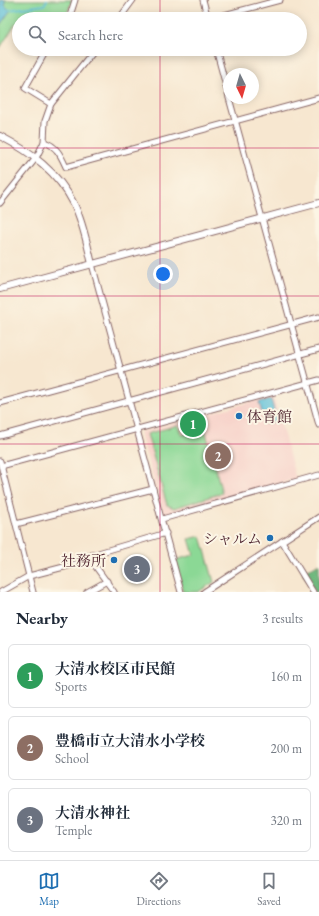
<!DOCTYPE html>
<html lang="en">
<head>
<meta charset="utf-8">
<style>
  :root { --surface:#fff; --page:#f2f2f3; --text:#1f2937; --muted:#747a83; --line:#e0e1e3; --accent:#1f6fb2 }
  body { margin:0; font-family:"EB Garamond","Noto Serif JP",serif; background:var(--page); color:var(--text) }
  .compass { position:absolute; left:223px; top:68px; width:36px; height:36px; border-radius:50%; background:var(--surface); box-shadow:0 2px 10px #0003; rotate:175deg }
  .you { position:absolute; left:163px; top:274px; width:14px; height:14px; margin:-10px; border:3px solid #fff; border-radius:50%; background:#1a73e8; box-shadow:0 0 0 6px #1a73e833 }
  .badge { display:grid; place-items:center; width:26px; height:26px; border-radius:50%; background:var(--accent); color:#fff; font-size:13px; font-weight:700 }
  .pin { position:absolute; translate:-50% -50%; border:2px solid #fff; box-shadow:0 1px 4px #0006 }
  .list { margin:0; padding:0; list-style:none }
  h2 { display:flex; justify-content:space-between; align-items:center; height:52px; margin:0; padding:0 16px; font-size:17px }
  h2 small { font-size:13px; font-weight:400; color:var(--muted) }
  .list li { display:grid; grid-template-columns:26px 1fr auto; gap:12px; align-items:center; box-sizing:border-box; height:64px; margin:0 8px 8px; padding:0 8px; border:1px solid var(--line); border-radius:6px }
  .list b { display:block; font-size:15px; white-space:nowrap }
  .list p { margin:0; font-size:13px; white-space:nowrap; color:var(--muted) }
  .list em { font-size:13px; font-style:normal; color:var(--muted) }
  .icon { flex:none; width:22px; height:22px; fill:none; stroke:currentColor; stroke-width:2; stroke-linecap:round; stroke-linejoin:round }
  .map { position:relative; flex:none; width:319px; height:592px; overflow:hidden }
  .search { position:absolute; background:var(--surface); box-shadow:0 2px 10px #0003; left:12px; right:12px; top:12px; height:44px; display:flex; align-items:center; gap:10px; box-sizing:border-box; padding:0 14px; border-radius:22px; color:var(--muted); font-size:15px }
  .sheet { height:268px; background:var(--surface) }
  nav { display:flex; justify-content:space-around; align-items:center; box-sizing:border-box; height:56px; border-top:1px solid var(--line); background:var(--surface); font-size:11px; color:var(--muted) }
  nav a { display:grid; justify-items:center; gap:2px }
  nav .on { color:var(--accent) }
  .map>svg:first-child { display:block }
  .built { fill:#f7d1c9 }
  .green { fill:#8bd895; stroke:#6a7c60 }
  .forest { fill:#70b87e; stroke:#5d6c54 }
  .water { fill:#5abfd8; stroke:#526f82 }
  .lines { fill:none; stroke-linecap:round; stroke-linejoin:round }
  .stream { stroke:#5abfd8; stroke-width:2 }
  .minor-casing { stroke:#876565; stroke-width:7 }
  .tertiary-casing { stroke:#876565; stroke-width:8 }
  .minor { stroke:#fff; stroke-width:5 }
  .tertiary { stroke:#fff; stroke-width:6 }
  .grid { fill:none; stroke:#c2185b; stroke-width:1; stroke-opacity:0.55 }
  .poi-dot { fill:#1f6fb2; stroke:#fcf5e5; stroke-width:1.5 }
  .labels { text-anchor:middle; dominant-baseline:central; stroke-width:4; stroke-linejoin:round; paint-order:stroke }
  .poi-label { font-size:15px; fill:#4a1f2b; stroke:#fcf5e5; text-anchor:end }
</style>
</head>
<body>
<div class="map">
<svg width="319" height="592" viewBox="0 0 319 592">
  <rect width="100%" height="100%" fill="#fcf5e5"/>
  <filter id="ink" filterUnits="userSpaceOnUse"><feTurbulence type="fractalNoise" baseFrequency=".025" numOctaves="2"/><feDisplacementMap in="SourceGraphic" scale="8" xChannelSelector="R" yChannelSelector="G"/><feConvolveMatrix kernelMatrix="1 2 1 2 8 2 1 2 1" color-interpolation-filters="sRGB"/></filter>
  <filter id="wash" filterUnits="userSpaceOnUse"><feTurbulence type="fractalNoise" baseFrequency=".012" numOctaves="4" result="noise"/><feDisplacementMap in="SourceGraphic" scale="16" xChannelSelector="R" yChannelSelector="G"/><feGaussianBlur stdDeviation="0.9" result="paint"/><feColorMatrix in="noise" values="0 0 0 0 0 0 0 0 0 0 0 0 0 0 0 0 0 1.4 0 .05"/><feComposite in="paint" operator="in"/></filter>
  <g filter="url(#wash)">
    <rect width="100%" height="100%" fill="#f7e7d0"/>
    <polygon class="built" points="273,396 296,479 164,517 140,432"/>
    <g class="green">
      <polygon points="0,0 72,0 65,19 19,19 19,25 16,23 0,48"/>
      <polygon points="178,425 182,435 205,429 222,493 174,508 167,505 147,434"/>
      <polygon points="201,536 214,582 198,592 183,592 175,560 194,555 189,539"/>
    </g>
    <polygon class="forest" points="319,563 319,592 315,592 303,573"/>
    <g class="water">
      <polygon points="0,0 5,0 5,5 10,11 0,25"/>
      <polygon points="271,399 277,421 265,424 259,402"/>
    </g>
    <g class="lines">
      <polyline class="stream" points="8,10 44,5 47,0"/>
    </g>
  </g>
  <g filter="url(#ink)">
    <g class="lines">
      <g class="minor-casing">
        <g id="minor">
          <polyline points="203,0 208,19"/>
          <polyline points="69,19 75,0"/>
          <polyline points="119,19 133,0"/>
          <polyline points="209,19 280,0"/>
          <polyline points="47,49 25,88 51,104"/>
          <polyline points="216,49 229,97"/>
          <polyline points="229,98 319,425"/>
          <path d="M44,142C57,146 61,156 66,167L319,98"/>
          <polyline points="0,203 36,158 44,142 45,121 51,104 95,49"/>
          <polyline points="92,264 181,592"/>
          <polyline points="0,403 319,317"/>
          <polyline points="0,436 319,349"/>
          <polyline points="0,461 33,592"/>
          <polyline points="1,466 319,380"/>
          <polyline points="162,519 319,475"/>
          <polyline points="16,524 153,489"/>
          <polyline points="282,541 313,592"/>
          <polyline points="1,592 29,576 91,560"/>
          <polyline points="87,592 107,581"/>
          <polyline points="114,592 88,556 166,533"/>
          <polyline points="204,592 319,517"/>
        </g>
      </g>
      <g class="tertiary-casing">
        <g id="tertiary">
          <path d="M0,136C31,152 58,172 74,204C83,222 87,244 92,264"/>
          <polyline points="0,289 319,203"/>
        </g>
      </g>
      <use href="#minor" class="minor"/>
      <use href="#tertiary" class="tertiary"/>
    </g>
  </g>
  <path class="grid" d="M160,0V19M160,49V592M0,148H319M0,296H319M0,444H319"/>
  <g class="poi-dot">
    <circle cx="239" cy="416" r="4"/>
    <circle cx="270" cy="538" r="4"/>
    <circle cx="114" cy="560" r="4"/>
  </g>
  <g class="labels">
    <g class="poi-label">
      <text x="247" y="416" text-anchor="start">体育館</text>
      <text x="262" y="538">シャルム</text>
      <text x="106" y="560">社務所</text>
    </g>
  </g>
</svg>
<svg class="compass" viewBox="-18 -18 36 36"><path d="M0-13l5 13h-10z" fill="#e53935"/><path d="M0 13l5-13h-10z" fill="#747a83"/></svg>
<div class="you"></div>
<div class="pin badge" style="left:193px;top:424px;background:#2e9e5b">1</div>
<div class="pin badge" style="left:218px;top:456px;background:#8d6e63">2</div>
<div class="pin badge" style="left:137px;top:569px;background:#6b7280">3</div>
<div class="search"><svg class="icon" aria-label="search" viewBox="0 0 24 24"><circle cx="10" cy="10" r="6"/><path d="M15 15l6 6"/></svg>Search here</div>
</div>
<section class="sheet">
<h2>Nearby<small>3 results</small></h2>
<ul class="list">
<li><span class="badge" style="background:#2e9e5b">1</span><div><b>大清水校区市民館</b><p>Sports</p></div><em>160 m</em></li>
<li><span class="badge" style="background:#8d6e63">2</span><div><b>豊橋市立大清水小学校</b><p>School</p></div><em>200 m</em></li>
<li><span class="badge" style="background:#6b7280">3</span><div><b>大清水神社</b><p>Temple</p></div><em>320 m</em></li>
</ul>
</section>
<nav>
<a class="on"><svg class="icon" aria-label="map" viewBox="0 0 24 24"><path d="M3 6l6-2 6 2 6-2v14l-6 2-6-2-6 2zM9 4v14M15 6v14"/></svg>Map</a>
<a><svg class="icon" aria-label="directions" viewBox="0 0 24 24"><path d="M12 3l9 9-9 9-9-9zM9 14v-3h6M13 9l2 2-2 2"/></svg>Directions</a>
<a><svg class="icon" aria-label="saved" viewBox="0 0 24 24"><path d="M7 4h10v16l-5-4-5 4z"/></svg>Saved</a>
</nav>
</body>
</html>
